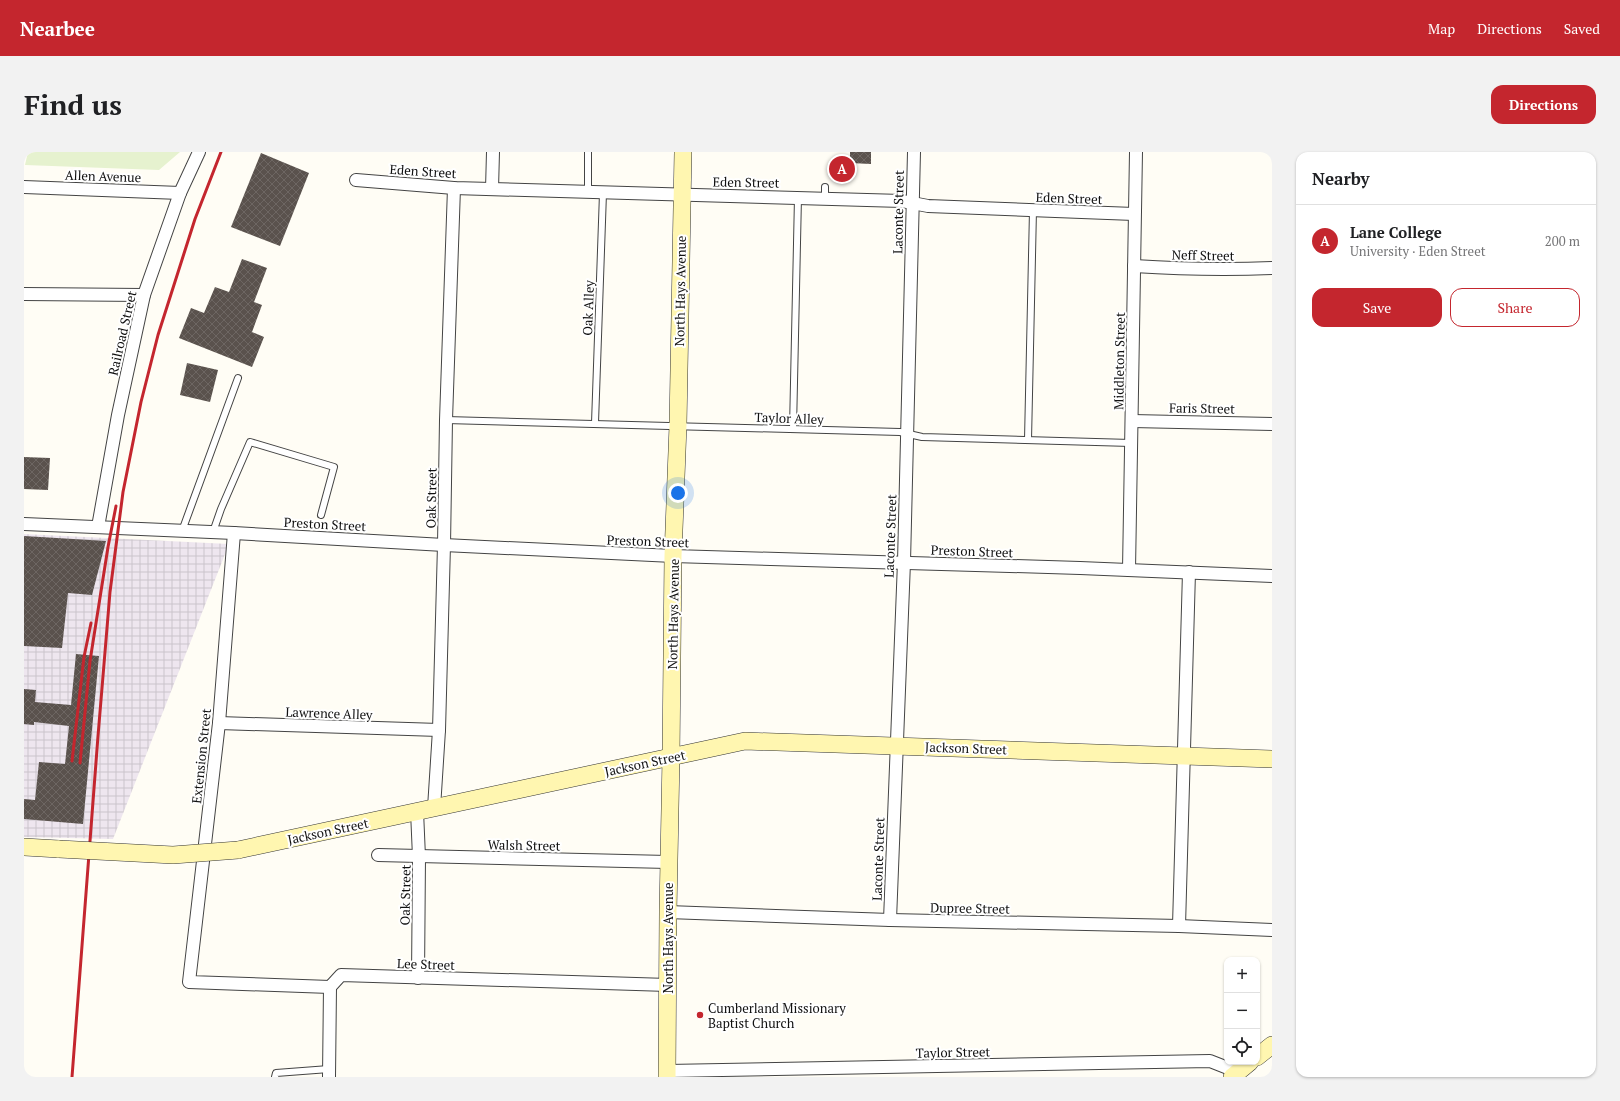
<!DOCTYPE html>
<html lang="en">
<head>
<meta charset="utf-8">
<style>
  :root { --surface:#fff; --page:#f2f2f2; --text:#202124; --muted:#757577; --line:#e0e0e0; --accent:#c4262e }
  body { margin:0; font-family:"PT Serif",serif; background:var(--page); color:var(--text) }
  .controls { position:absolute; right:12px; bottom:12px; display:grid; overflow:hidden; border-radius:8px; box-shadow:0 1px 3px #0004 }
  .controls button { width:36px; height:36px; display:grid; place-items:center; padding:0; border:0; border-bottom:1px solid var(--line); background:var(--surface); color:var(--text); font:20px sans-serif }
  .you { position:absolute; left:654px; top:341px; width:14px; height:14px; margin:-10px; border:3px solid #fff; border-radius:50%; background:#1a73e8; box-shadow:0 0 0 6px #1a73e833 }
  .badge { display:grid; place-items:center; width:26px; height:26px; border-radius:50%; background:var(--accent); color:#fff; font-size:13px; font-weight:700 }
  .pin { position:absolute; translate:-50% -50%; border:2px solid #fff; box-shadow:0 1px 4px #0006 }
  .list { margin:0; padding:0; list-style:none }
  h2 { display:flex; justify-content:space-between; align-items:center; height:52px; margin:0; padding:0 16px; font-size:17px }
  h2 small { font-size:13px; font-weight:400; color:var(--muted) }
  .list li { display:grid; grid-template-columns:26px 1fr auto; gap:12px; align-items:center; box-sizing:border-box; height:72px; padding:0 16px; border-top:1px solid var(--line) }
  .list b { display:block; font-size:15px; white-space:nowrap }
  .list p { margin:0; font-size:13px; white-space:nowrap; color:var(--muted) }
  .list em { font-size:13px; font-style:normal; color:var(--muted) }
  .actions { display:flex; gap:8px; padding:12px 16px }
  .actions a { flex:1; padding:9px 0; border:1px solid var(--accent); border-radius:12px; text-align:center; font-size:14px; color:var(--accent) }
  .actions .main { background:var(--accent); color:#fff }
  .icon { flex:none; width:22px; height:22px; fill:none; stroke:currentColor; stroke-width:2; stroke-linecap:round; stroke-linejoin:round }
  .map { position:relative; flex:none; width:1248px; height:925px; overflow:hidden; border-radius:12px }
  header { display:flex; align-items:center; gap:24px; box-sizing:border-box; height:56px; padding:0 20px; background:var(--accent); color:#fff }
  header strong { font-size:19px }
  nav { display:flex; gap:22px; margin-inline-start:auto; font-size:14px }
  .intro { display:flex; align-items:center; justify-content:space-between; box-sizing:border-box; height:96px; padding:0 24px }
  h1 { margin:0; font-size:28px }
  .button { padding:10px 18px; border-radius:12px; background:var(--accent); color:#fff; font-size:14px; font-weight:700 }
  main { display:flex; gap:24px; padding:0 24px }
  aside { flex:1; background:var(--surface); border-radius:12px; box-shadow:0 1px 3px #0004 }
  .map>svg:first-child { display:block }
  .industrial { fill:url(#industrial-grid) }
  .pitch { fill:#e6f2cf }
  .building { fill:url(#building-cross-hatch) }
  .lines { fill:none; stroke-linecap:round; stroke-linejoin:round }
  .lane-casing { stroke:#444; stroke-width:8 }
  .street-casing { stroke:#444; stroke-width:14 }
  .secondary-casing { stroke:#333; stroke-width:18 }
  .lane { stroke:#fff; stroke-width:6 }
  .street { stroke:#fff; stroke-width:12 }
  .secondary { stroke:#fff6b0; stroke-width:17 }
  .rail { stroke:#c4262e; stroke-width:3 }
  .secondary-bridge-casing { stroke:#333; stroke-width:18; stroke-linecap:butt }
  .secondary-bridge { stroke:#fff6b0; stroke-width:17 }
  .poi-dot { fill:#c4262e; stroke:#fff; stroke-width:1.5 }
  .labels { text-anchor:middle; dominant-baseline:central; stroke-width:4; stroke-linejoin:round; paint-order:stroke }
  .street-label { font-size:13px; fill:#111; stroke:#fff }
  .poi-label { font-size:13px; fill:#111; stroke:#fff; text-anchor:start }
</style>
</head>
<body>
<header>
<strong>Nearbee</strong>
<nav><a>Map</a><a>Directions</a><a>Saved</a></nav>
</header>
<div class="intro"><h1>Find us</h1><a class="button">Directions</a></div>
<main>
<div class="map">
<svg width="1248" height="925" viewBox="0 0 1248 925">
  <defs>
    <pattern id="industrial-grid" width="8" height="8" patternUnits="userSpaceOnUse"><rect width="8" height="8" fill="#eee6ef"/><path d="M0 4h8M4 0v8" fill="none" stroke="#cbc4cc"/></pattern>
    <pattern id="building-cross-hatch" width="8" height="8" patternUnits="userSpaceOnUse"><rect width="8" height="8" fill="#5a524d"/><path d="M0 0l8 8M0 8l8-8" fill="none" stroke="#6d6662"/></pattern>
  </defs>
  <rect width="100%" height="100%" fill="#fffdf5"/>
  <polygon class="industrial" points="0,382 205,392 89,687 0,685"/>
  <polygon class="pitch" points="4,0 156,0 135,18 1,13"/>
  <g class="building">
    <polygon points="826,0 847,0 847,12 826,11"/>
    <polygon points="237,1 285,21 256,94 207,75"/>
    <polygon points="218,107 243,116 230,150 238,153 228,180 240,185 228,215 155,186 167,156 180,161 191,135 205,140"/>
    <polygon points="163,211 194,218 186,250 156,243"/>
    <polygon points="0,305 26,306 24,338 0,337"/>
    <polygon points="0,384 82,389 68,443 44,441 38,496 0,494"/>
    <polygon points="52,502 75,504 59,672 0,667 0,647 11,648 15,610 41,612 45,574 10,570 10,573 0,572 0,537 12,538 11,550 47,553"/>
  </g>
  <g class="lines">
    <g class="lane-casing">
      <g id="lane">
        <polyline points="564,41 564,0"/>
        <polyline points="801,46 801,35"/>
        <polyline points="422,268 876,280 898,285 1107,291"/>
        <polyline points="571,271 579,41"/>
        <polyline points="769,277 774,45"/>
        <polyline points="1004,288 1009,58"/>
        <polyline points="158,379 214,226"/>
        <polyline points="189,380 197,357 226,290 310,315 297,363"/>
        <polyline points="251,925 252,921 305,917"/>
      </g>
    </g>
    <g class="street-casing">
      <g id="street">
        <polyline points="332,28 430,36 878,49 904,54 1110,62"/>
        <polyline points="0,35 156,41"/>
        <polyline points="468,37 469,0"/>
        <path d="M1110,114C1156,117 1202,118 1248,116"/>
        <polyline points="0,142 120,143"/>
        <polyline points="1108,269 1248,272"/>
        <polyline points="0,372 210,381 420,393 649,404 1056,416 1248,424"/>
        <polyline points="74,375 94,263 120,143 156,41 175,0"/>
        <polyline points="210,381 195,571 165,830 306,835 317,823 644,833"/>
        <polyline points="1105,418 1112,0"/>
        <polyline points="195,571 415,578"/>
        <polyline points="410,656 415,578 420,393 422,268 430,36"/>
        <polyline points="393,659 395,705 394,826"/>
        <polyline points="354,703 644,710"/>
        <polyline points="644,760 866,768 1155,774 1248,778"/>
        <polyline points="866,768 880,410 890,0"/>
        <polyline points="1155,774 1165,420"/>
        <polyline points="643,919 1186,909 1214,920"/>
        <polyline points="305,925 306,835"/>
      </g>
    </g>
    <g class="secondary-casing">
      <g id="secondary">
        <polyline points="0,695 35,697"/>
        <polyline points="214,698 721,589 1248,607"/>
        <polyline points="1233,905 1248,893"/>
        <polyline points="643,925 644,760 647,605 649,404 654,273 659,0"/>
        <polyline points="1208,925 1226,910"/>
      </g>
    </g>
    <use href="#lane" class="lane"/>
    <use href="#street" class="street"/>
    <use href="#secondary" class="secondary"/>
    <g class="rail">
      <polyline points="48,609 60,505 67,471"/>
      <polyline points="56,611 66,509 84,395 92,354"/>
      <polyline points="48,925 74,584 86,440 99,340 117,250 134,183 171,67 197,0"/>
    </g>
    <g class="secondary-bridge-casing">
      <polyline id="secondary-bridge" points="35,697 149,703 214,698"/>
    </g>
    <use href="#secondary-bridge" class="secondary-bridge"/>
  </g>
  <circle class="poi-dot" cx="676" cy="863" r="4"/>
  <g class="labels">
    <g class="street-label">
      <text transform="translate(399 19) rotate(4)">Eden Street</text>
      <text transform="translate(79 24) rotate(2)">Allen Avenue</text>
      <text transform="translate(722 30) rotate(1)">Eden Street</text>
      <text transform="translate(1045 46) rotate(2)">Eden Street</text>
      <text transform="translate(874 60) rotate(-89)">Laconte Street</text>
      <text transform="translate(1179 103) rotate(1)">Neff Street</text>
      <text transform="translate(656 139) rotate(-89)">North Hays Avenue</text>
      <text transform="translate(564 156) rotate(-88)">Oak Alley</text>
      <text transform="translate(98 181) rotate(-77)">Railroad Street</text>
      <text transform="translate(1095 209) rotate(-89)">Middleton Street</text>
      <text transform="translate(1178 256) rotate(1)">Faris Street</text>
      <text transform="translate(765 266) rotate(2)">Taylor Alley</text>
      <text transform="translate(407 346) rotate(-89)">Oak Street</text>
      <text transform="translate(301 372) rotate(3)">Preston Street</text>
      <text transform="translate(866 384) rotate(-88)">Laconte Street</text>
      <text transform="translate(624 389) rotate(2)">Preston Street</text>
      <text transform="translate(948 399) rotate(2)">Preston Street</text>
      <text transform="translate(649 462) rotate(-89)">North Hays Avenue</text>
      <text transform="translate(305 561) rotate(2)">Lawrence Alley</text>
      <text transform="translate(942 596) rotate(2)">Jackson Street</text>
      <text transform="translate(177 604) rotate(-84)">Extension Street</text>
      <text transform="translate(621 611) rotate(-12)">Jackson Street</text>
      <text transform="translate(304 679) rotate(-12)">Jackson Street</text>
      <text transform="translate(500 693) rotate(1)">Walsh Street</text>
      <text transform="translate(854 707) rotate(-88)">Laconte Street</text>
      <text transform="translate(381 743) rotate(-89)">Oak Street</text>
      <text transform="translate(946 756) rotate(1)">Dupree Street</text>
      <text transform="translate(644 786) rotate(-90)">North Hays Avenue</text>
      <text transform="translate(402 812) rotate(2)">Lee Street</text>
      <text transform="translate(929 900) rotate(-1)">Taylor Street</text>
    </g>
    <g class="poi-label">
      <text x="684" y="856">Cumberland Missionary<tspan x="684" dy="15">Baptist Church</tspan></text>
    </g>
  </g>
</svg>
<div class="controls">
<button>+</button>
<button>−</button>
<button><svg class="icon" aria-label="locate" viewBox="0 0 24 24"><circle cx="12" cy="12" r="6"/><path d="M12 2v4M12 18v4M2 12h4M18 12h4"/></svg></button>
</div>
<div class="you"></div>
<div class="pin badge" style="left:818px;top:17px">A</div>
</div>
<aside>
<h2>Nearby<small></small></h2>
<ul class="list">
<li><span class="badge">A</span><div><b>Lane College</b><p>University · Eden Street</p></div><em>200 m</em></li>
</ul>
<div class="actions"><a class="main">Save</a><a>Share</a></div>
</aside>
</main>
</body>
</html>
